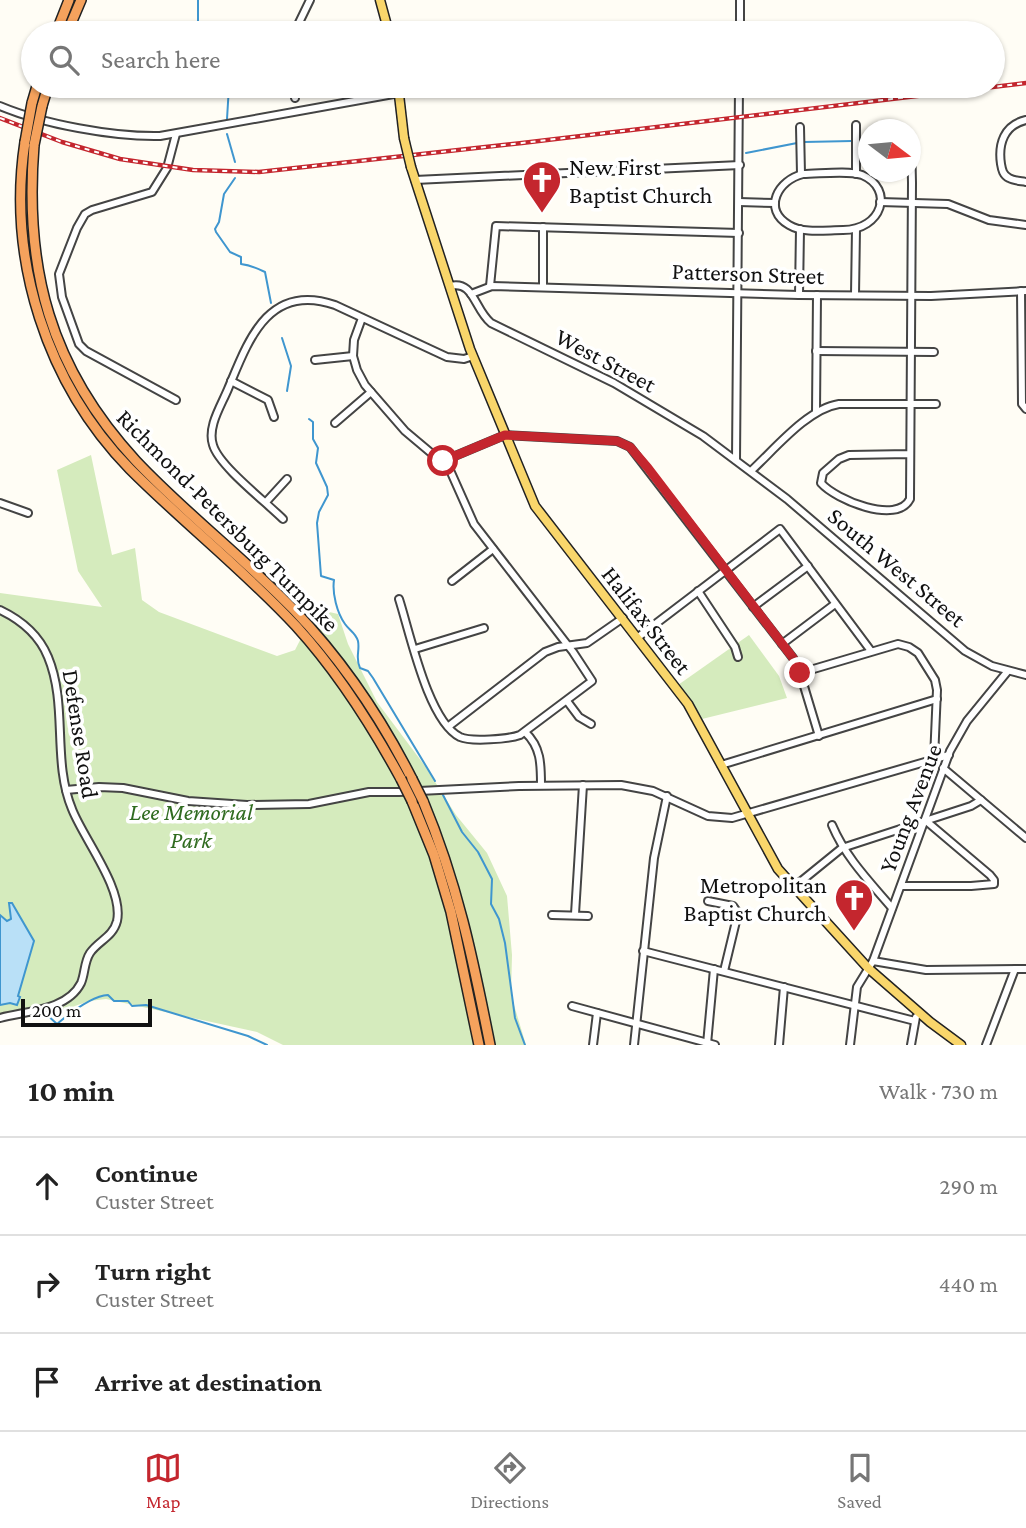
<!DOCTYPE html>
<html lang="en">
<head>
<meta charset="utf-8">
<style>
  :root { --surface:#fff; --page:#f2f2f2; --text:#222; --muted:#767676; --line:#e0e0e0; --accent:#c4262e }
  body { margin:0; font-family:"Crimson Pro",serif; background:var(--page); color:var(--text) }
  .compass { position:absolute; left:858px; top:119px; width:63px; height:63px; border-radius:50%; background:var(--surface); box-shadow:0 2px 5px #0004; rotate:106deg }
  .scale { position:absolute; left:21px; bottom:18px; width:131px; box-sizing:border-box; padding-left:7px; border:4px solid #111; border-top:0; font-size:19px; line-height:24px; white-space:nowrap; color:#111; -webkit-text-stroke:5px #fff; paint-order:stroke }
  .stop { position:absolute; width:21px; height:21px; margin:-16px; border:5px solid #c4262e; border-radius:50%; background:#fff }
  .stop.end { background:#c4262e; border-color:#fff; box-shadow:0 2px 7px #0008 }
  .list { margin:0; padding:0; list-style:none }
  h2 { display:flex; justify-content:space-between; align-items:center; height:91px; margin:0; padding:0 28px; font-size:30px }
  h2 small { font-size:23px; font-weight:400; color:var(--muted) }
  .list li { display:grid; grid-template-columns:46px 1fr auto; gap:21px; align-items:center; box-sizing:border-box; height:98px; padding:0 28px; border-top:2px solid var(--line) }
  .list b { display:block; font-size:26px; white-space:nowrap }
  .list p { margin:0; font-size:23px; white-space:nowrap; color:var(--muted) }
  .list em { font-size:23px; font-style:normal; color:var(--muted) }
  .icon { flex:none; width:38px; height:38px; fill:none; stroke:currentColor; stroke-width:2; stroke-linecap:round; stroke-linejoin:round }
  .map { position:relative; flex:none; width:1026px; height:1045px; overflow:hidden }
  .search { position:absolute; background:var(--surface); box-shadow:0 2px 5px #0004; left:21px; right:21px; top:21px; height:77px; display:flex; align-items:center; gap:18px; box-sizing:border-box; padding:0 24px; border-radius:38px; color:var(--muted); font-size:26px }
  .sheet { height:385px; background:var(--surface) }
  nav { display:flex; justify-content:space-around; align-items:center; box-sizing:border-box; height:98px; border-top:2px solid var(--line); background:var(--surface); font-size:19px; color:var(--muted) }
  nav a { display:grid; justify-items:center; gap:4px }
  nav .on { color:var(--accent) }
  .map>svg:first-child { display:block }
  .green { fill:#d5ebbd }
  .water { fill:#b9e0f7; stroke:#3f96cf; stroke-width:2 }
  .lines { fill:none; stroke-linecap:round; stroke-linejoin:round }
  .stream { stroke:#3f96cf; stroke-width:2 }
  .minor-casing { stroke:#444; stroke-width:10 }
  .major-casing { stroke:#222; stroke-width:11 }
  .highway-casing { stroke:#222; stroke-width:12 }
  .minor { stroke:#fff; stroke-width:6 }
  .major { stroke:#f9d66b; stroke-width:8 }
  .highway { stroke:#f5a25d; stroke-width:9 }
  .rail-casing { stroke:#c4262e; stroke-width:4.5 }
  .rail { stroke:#fff; stroke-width:2; stroke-dasharray:5; stroke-linecap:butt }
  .major-bridge-casing { stroke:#222; stroke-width:11; stroke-linecap:butt }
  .highway-bridge-casing { stroke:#222; stroke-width:12; stroke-linecap:butt }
  .major-bridge { stroke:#f9d66b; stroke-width:8 }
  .highway-bridge { stroke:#f5a25d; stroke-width:9 }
  .route { stroke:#c4262e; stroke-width:9 }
  .labels { text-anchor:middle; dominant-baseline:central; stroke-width:7; stroke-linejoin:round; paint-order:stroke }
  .poi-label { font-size:24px; fill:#111; stroke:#fff; text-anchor:start }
  .street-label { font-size:24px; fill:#111; stroke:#fff }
  .park-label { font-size:24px; font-style:italic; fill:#2f6b1f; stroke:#fff }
</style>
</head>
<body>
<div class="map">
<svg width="1026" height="1045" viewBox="0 0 1026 1045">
  <rect width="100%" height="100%" fill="#fffdf5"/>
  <g class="green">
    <polygon points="91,455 112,555 135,548 142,600 159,612 277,656 295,650 316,609 338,614 348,644 377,702 425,766 456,815 487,853 507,896 512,955 511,995 526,1045 283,1045 257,1032 106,999 89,1001 44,1017 0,1013 0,593 102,607 78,571 57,470"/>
    <polygon points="749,635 779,676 787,698 702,719 678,685"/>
  </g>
  <polygon class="water" points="9,903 12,903 34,941 18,996 20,997 17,1005 10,1003 0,1005 0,915 7,921 11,919"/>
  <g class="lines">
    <g class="stream">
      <polyline points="198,33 198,0"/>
      <polyline points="227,119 229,86"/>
      <polyline points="227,134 235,162"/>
      <polyline points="804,142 852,141"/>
      <polyline points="746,153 797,143"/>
      <path d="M235,178L224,194L219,222L215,229L216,232L230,252L241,257V264C250,265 257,268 265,272L271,303"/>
      <polyline points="282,338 291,366 287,391"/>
      <path d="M309,419L313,422V439L318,448L316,463L327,487L328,495L319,512L317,523L321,576L334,580C332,593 337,613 345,624C349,630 356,633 358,641C360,651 355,658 360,668L368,671L373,678L435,781"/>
      <polyline points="443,795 462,832 478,852 492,879 491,904 499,919 505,943 515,1018 525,1045"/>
      <path d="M46,1014L57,1024C70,1013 91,996 108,995L114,1001H128L132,1006L146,1005L248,1036L267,1045"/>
    </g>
    <g class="minor-casing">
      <g id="minor">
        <polyline points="294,33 310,0"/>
        <polyline points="740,33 740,0"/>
        <polyline points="293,86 295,98"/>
        <path d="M0,106C43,124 113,137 160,136L399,93"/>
        <path d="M1026,120C1004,125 998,144 1001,164C1002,170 1003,175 1009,178C1014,181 1021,181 1026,182"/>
        <polyline points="856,125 856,174"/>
        <polyline points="800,127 801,174"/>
        <polyline points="176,134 167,168 152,192 92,210 85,214 77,228 59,274 62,297 79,344 86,351 176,400"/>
        <path d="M803,174C819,174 848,170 862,175C895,189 882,230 843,230C826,230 804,234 789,225C762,209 778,180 803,174Z"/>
        <polyline points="415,180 740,165"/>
        <polyline points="739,202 775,203"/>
        <polyline points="880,202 948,204 989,220 1026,225"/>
        <path d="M450,286C474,280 474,309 491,323L614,383L703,436L787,499L965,651L992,666L1026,675"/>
        <polyline points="490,286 496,226 739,233"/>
        <polyline points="543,287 543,227"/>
        <polyline points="1021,291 1022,404 1026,409"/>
        <polyline points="471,294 492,286 799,295 931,296 1026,291"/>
        <polyline points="799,295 800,229"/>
        <polyline points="855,295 856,229"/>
        <path d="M362,318L354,340L353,356L357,370L365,385L405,431L449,468L474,524L573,652L592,681L520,735C509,739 471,742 460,737C428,721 410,633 399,599"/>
        <polyline points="816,351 934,352"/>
        <polyline points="315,360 353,356"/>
        <polyline points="231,381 268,400 274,417"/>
        <polyline points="816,412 817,295"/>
        <polyline points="335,423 371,392"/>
        <path d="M910,454L849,455L839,459L823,473L821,483C836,500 897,525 910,499L912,183L911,138"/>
        <polyline points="736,460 739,86"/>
        <polyline points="443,461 505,435 617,441 630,447 793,658 800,673 819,736"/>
        <path d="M751,471C774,450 807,409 839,404H936"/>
        <polyline points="266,502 287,479"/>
        <polyline points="0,503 28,513"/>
        <path d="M283,519C266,502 219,466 213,445C207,427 221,406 228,389C248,341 268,282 335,305L447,357L464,359L473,356"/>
        <polyline points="452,581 493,549"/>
        <polyline points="698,591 735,647 738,657"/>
        <polyline points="753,607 808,566"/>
        <path d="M0,610C21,620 39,635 48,657C68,705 52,761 72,809C83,838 124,889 117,921C113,937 98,941 90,953C84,962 85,974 81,983C67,1011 25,1011 0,1018"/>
        <polyline points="637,638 780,529 871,651"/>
        <polyline points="782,644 835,604"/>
        <polyline points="415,649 484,628"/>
        <polyline points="800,673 898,644 909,647 918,653 935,680 937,690 934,759"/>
        <polyline points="567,701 579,717 591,724"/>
        <polyline points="449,726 545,652 558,647 587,643 623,618"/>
        <path d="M525,732C541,747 541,764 541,785"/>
        <polyline points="721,765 937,699"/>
        <polyline points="943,768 1026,838"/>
        <polyline points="66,790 99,787 123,788 188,801 247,805 309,804 369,792 399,792 519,786 621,785 653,791 708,816 732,818 949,755"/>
        <path d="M832,825C846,858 869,881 892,908"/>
        <polyline points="901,886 971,886 994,884 994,880 990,875 925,820"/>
        <polyline points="794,887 842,848 971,806 981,800"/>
        <polyline points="708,901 733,906 738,913 724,971"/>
        <polyline points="575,914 583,785"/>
        <polyline points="552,915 588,916"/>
        <polyline points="643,951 915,1021"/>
        <polyline points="873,961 926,970 1026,969"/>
        <polyline points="572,1006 715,1045"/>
        <polyline points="707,1044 714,969"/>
        <polyline points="593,1045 597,1013"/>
        <polyline points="634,1045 654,858 667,796"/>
        <polyline points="779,1045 784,987"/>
        <polyline points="850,1045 857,987 873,961 950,751 967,721 1007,672"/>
        <polyline points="911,1045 916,1017"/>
        <polyline points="986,1045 1015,969"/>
      </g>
    </g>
    <g class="major-casing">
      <g id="major">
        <polyline points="380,0 389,33"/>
        <polyline points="398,86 404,138"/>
        <polyline points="411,167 470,349 535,506 688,704 778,869 868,968 930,1022 961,1045"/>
      </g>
    </g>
    <g class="highway-casing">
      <g id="highway">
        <polyline points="56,33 69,0"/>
        <polyline points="67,33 81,0"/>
        <polyline points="32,103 37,86"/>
        <polyline points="42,106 48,86"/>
        <path d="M25,142C7,260 47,384 130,469C184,523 244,570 296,626C338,672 371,724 401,779"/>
        <path d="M34,145C24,269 50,368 136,461C186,514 244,558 294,610C342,660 381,718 412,779"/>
        <polyline points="412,801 434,855 451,912 479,1045"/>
        <path d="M423,801C457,882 473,959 490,1045"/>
      </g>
    </g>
    <use href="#minor" class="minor"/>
    <use href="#major" class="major"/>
    <use href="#highway" class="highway"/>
    <g class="rail-casing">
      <polyline id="rail" points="0,118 62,142 120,159 193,170 259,172 522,143 1026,83"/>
    </g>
    <use href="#rail" class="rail"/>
    <g class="major-bridge-casing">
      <polyline id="major-bridge" points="404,138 411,167"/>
    </g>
    <g class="highway-bridge-casing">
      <g id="highway-bridge">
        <polyline points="25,142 32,103"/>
        <polyline points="34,145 42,106"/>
        <polyline points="401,779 412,801"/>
        <polyline points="412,779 423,801"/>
      </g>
    </g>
    <use href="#major-bridge" class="major-bridge"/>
    <use href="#highway-bridge" class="highway-bridge"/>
  </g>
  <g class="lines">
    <polyline class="route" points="443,461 505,435 617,441 630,447 648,468 793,658 800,673"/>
  </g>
  <defs>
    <g id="church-pin" transform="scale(2.0125)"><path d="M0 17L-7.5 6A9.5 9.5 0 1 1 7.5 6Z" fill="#c4262e" stroke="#fff"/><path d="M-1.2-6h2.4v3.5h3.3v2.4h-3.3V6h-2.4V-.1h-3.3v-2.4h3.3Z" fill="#fff"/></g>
  </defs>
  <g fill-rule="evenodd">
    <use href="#church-pin" x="542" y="180"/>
    <use href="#church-pin" x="854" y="898"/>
  </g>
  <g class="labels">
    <g class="poi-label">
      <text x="569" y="166">New First<tspan x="569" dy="28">Baptist Church</tspan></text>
      <text x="827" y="884" text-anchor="end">Metropolitan<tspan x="827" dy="28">Baptist Church</tspan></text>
    </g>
    <g class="street-label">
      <text transform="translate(748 273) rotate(2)">Patterson Street</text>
      <text transform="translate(606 360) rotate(28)">West Street</text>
      <text transform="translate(228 520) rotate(45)">Richmond-Petersburg Turnpike</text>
      <text transform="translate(897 567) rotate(40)">South West Street</text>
      <text transform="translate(647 620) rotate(52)">Halifax Street</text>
      <text transform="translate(81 734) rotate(81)">Defense Road</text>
      <text transform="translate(910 808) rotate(-69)">Young Avenue</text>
    </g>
    <g class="park-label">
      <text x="191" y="811">Lee Memorial<tspan x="191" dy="28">Park</tspan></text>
    </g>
  </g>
</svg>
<svg class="compass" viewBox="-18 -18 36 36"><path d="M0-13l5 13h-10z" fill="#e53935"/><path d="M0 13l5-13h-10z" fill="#767676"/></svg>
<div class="scale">200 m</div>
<div class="stop" style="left:443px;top:461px"></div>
<div class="stop end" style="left:800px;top:673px"></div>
<div class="search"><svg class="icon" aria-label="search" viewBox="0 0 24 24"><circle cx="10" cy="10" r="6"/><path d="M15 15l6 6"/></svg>Search here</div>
</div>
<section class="sheet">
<h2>10 min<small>Walk · 730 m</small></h2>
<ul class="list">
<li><svg class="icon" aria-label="ahead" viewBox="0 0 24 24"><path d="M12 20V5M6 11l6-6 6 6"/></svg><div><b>Continue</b><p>Custer Street</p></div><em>290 m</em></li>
<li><svg class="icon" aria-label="right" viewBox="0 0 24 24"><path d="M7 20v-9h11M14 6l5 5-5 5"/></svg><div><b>Turn right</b><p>Custer Street</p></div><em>440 m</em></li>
<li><svg class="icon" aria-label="arrive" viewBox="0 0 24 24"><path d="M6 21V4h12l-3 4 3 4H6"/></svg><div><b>Arrive at destination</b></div></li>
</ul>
</section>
<nav>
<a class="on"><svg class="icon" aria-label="map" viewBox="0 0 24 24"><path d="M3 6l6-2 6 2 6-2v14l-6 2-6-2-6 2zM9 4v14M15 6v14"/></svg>Map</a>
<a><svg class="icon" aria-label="directions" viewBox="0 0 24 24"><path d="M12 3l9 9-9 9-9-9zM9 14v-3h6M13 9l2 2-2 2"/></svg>Directions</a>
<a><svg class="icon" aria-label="saved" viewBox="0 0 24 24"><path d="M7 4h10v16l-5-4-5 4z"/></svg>Saved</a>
</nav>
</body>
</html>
